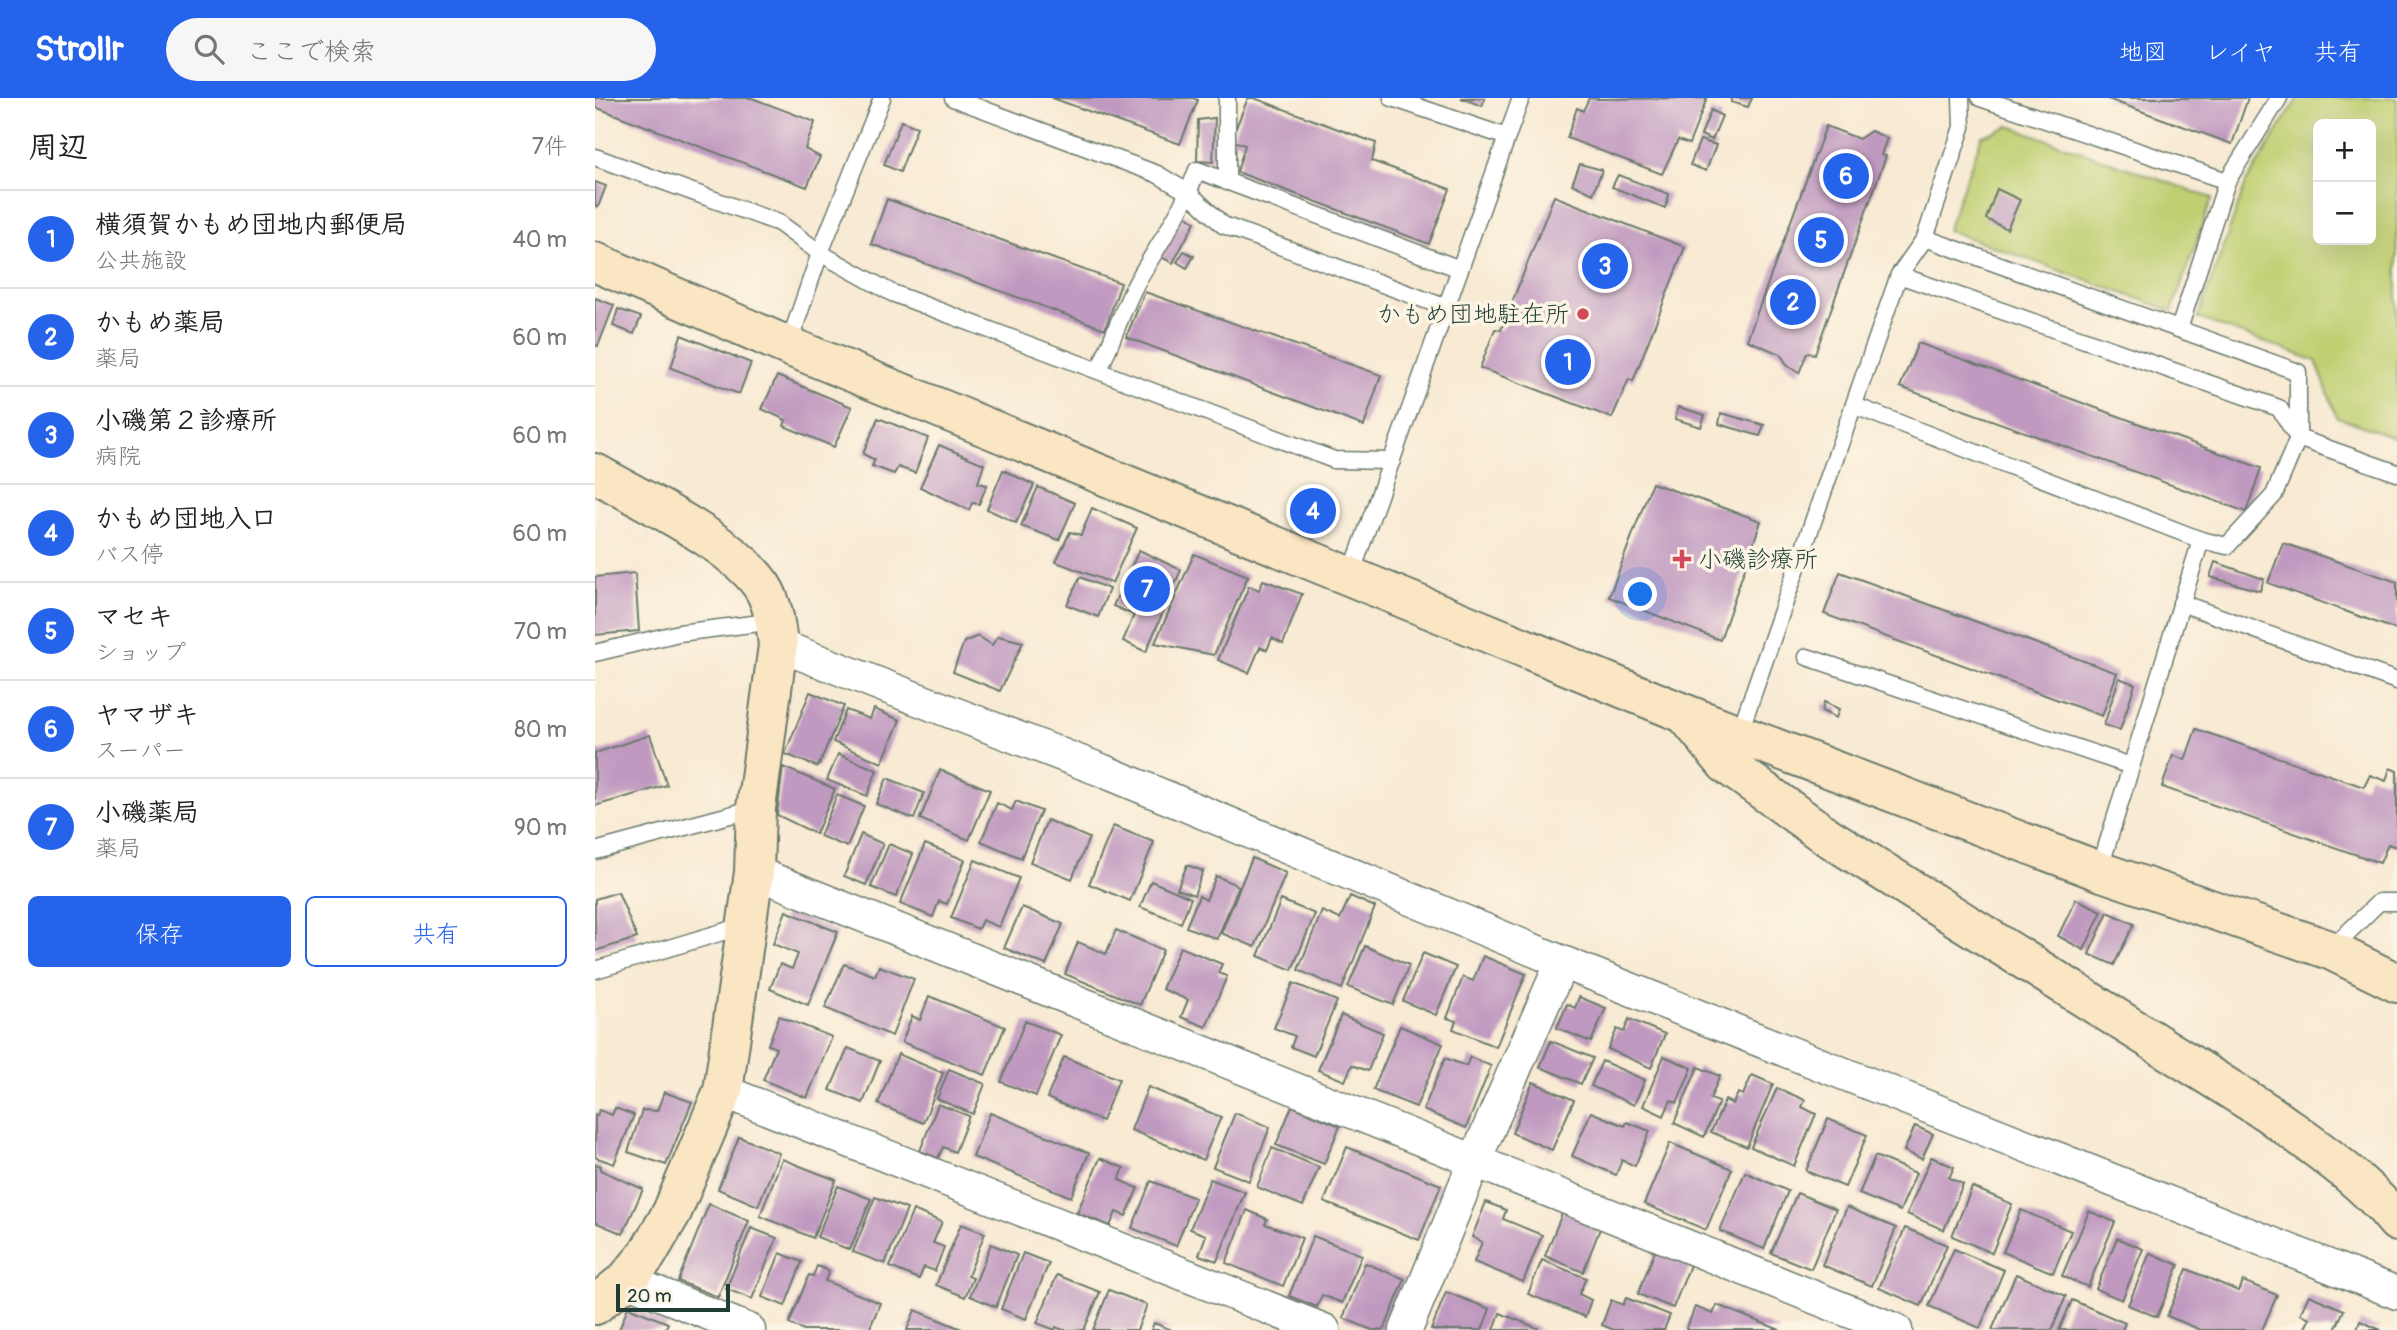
<!DOCTYPE html>
<html lang="ja">
<head>
<meta charset="utf-8">
<style>
  :root { --surface:#fff; --page:#f6f6f6; --text:#222; --muted:#767676; --line:#e0e0e0; --accent:#2563eb }
  body { margin:0; font-family:Pangolin,"Klee One",sans-serif; background:var(--page); color:var(--text) }
  .controls { position:absolute; right:21px; top:21px; display:grid; overflow:hidden; border-radius:10px; box-shadow:0 7px 28px #0002 }
  .controls button { width:63px; height:63px; display:grid; place-items:center; padding:0; border:0; border-bottom:2px solid var(--line); background:var(--surface); color:var(--text); font:35px sans-serif }
  .scale { position:absolute; left:21px; bottom:18px; width:114px; box-sizing:border-box; padding-left:7px; border:4px solid #1f3d34; border-top:0; font-size:19px; line-height:24px; white-space:nowrap; color:#1f3d34; -webkit-text-stroke:5px #fcf5e5; paint-order:stroke }
  .you { position:absolute; left:1046px; top:497px; width:24px; height:24px; margin:-18px; border:5px solid #fff; border-radius:50%; background:#1a73e8; box-shadow:0 0 0 10px #1a73e833 }
  .badge { display:grid; place-items:center; width:46px; height:46px; border-radius:50%; background:var(--accent); color:#fff; font-size:23px; font-weight:700 }
  .pin { position:absolute; translate:-50% -50%; border:4px solid #fff; box-shadow:0 2px 7px #0006 }
  .list { margin:0; padding:0; list-style:none }
  h2 { display:flex; justify-content:space-between; align-items:center; height:91px; margin:0; padding:0 28px; font-size:30px }
  h2 small { font-size:23px; font-weight:400; color:var(--muted) }
  .list li { display:grid; grid-template-columns:46px 1fr auto; gap:21px; align-items:center; box-sizing:border-box; height:98px; padding:0 28px; border-top:2px solid var(--line) }
  .list b { display:block; font-size:26px; white-space:nowrap }
  .list p { margin:0; font-size:23px; white-space:nowrap; color:var(--muted) }
  .list em { font-size:23px; font-style:normal; color:var(--muted) }
  .actions { display:flex; gap:14px; padding:21px 28px }
  .actions a { flex:1; padding:16px 0; border:2px solid var(--accent); border-radius:10px; text-align:center; font-size:24px; color:var(--accent) }
  .actions .main { background:var(--accent); color:#fff }
  .icon { flex:none; width:38px; height:38px; fill:none; stroke:currentColor; stroke-width:2; stroke-linecap:round; stroke-linejoin:round }
  .map { position:relative; flex:none; width:1802px; height:1232px; overflow:hidden }
  header { display:flex; align-items:center; gap:42px; box-sizing:border-box; height:98px; padding:0 35px; background:var(--accent); color:#fff }
  header strong { font-size:33px }
  nav { display:flex; gap:38px; margin-inline-start:auto; font-size:24px }
  .search { width:490px; height:63px; background:var(--page); display:flex; align-items:center; gap:18px; box-sizing:border-box; padding:0 24px; border-radius:38px; color:var(--muted); font-size:26px }
  main { display:flex }
  aside { flex:1; background:var(--surface) }
  .map>svg:first-child { display:block }
  .green { fill:#c0cf72; stroke:#708653; stroke-width:2; fill-rule:evenodd }
  .building { fill:#c099c0 }
  .lines { fill:none; stroke-linecap:round; stroke-linejoin:round }
  .lane-casing { stroke:#6b7a6c; stroke-width:19 }
  .street-casing { stroke:#6b7a6c; stroke-width:35 }
  .secondary-casing { stroke:#6b7a6c; stroke-width:42 }
  .lane { stroke:#fff; stroke-width:16 }
  .street { stroke:#fff; stroke-width:32 }
  .secondary { stroke:#fbe6c4; stroke-width:38 }
  .poi-dot { fill:#d1495b; stroke:#fcf5e5; stroke-width:2.5 }
  .labels { text-anchor:middle; dominant-baseline:central; stroke-width:7; stroke-linejoin:round; paint-order:stroke }
  .poi-label { font-size:24px; fill:#1f3d34; stroke:#fcf5e5; text-anchor:end }
</style>
</head>
<body>
<header>
<strong>Strollr</strong>
<div class="search"><svg class="icon" aria-label="search" viewBox="0 0 24 24"><circle cx="10" cy="10" r="6"/><path d="M15 15l6 6"/></svg>ここで検索</div>
<nav><a>地図</a><a>レイヤ</a><a>共有</a></nav>
</header>
<main>
<aside>
<h2>周辺<small>7件</small></h2>
<ul class="list">
<li><span class="badge">1</span><div><b>横須賀かもめ団地内郵便局</b><p>公共施設</p></div><em>40 m</em></li>
<li><span class="badge">2</span><div><b>かもめ薬局</b><p>薬局</p></div><em>60 m</em></li>
<li><span class="badge">3</span><div><b>小磯第２診療所</b><p>病院</p></div><em>60 m</em></li>
<li><span class="badge">4</span><div><b>かもめ団地入口</b><p>バス停</p></div><em>60 m</em></li>
<li><span class="badge">5</span><div><b>マセキ</b><p>ショップ</p></div><em>70 m</em></li>
<li><span class="badge">6</span><div><b>ヤマザキ</b><p>スーパー</p></div><em>80 m</em></li>
<li><span class="badge">7</span><div><b>小磯薬局</b><p>薬局</p></div><em>90 m</em></li>
</ul>
<div class="actions"><a class="main">保存</a><a>共有</a></div>
</aside>
<div class="map">
<svg width="1802" height="1232" viewBox="0 0 1802 1232">
  <rect width="100%" height="100%" fill="#fcf5e5"/>
  <filter id="ink" filterUnits="userSpaceOnUse"><feTurbulence type="fractalNoise" baseFrequency=".0143" numOctaves="2"/><feDisplacementMap in="SourceGraphic" scale="14" xChannelSelector="R" yChannelSelector="G"/><feConvolveMatrix kernelMatrix="1 2 1 2 8 2 1 2 1" color-interpolation-filters="sRGB"/></filter>
  <filter id="wash" filterUnits="userSpaceOnUse"><feTurbulence type="fractalNoise" baseFrequency=".00686" numOctaves="4" result="noise"/><feDisplacementMap in="SourceGraphic" scale="28" xChannelSelector="R" yChannelSelector="G"/><feGaussianBlur stdDeviation="1.57" result="paint"/><feColorMatrix in="noise" values="0 0 0 0 0 0 0 0 0 0 0 0 0 0 0 0 0 1.4 0 .05"/><feComposite in="paint" operator="in"/></filter>
  <g filter="url(#wash)">
    <rect width="100%" height="100%" fill="#f8ead3"/>
    <g class="green">
      <path d="M1703,0H1802V340L1742,319L1721,263L1603,220L1651,85ZM1776,26V142H1723V26Z"/>
      <polygon points="1414,28 1617,100 1577,213 1352,132 1387,38"/>
    </g>
    <g id="blocks">
      <g class="building">
        <polygon points="0,0 157,0 220,24 210,51 225,59 212,89 0,9"/>
        <polygon points="457,0 598,0 603,2 585,46"/>
        <polygon points="653,0 659,0 781,45 777,63 855,91 834,146 642,74 650,47 636,42"/>
        <polygon points="866,0 890,0 887,8"/>
        <polygon points="994,0 1002,1 1112,0 1094,46 1083,42 1067,76 972,40 982,10 988,13"/>
        <polygon points="1137,0 1157,0 1153,9 1136,4"/>
        <polygon points="1510,0 1653,0 1637,46"/>
        <polygon points="1116,12 1127,18 1117,42 1106,37"/>
        <polygon points="620,20 618,64 602,63 603,22"/>
        <polygon points="306,23 322,29 305,74 289,67"/>
        <polygon points="1231,28 1264,41 1276,33 1292,40 1286,57 1291,58 1220,256 1212,255 1204,275 1193,268 1185,256 1152,242"/>
        <polygon points="1105,42 1121,47 1111,73 1095,67"/>
        <polygon points="985,66 1007,72 998,96 977,86"/>
        <polygon points="1023,77 1074,96 1070,110 1017,89"/>
        <polygon points="0,84 11,88 3,109 0,108"/>
        <polygon points="1402,91 1425,102 1412,131 1391,121"/>
        <polygon points="959,98 1090,149 1038,283 1034,281 1017,320 885,270 900,231 906,232"/>
        <polygon points="292,101 526,185 510,231 276,146"/>
        <polygon points="590,116 600,124 578,165 566,159"/>
        <polygon points="589,153 599,158 592,170 582,164"/>
        <polygon points="550,194 786,277 769,328 531,239"/>
        <polygon points="0,200 19,207 3,248 0,247"/>
        <polygon points="23,211 46,219 39,236 18,228"/>
        <polygon points="86,237 156,265 144,296 76,270"/>
        <polygon points="1323,245 1666,370 1651,414 1305,289"/>
        <polygon points="182,278 257,309 239,349 189,328 191,322 167,311"/>
        <polygon points="1083,309 1110,317 1106,329 1080,321"/>
        <polygon points="1126,315 1169,327 1165,338 1124,326"/>
        <polygon points="283,320 333,340 320,375 303,369 299,376 277,368 280,362 268,356"/>
        <polygon points="344,347 389,366 383,385 392,387 384,406 377,405 374,412 325,389"/>
        <polygon points="408,372 439,387 421,425 392,411"/>
        <polygon points="1057,385 1166,423 1125,542 1014,499"/>
        <polygon points="443,389 480,405 464,442 426,428"/>
        <polygon points="698,398 740,415 735,426 693,408"/>
        <polygon points="497,410 542,430 517,485 461,464 475,434 486,437"/>
        <polygon points="1688,445 1802,484 1802,532 1673,485"/>
        <polygon points="544,452 586,472 551,554 528,543 539,517 518,508"/>
        <polygon points="599,456 653,478 619,557 560,545"/>
        <polygon points="1620,464 1669,481 1665,493 1615,479"/>
        <polygon points="1245,474 1522,575 1507,618 1229,516"/>
        <polygon points="40,475 44,533 0,537 0,479"/>
        <polygon points="485,479 514,491 503,519 472,507"/>
        <polygon points="668,482 707,496 688,546 677,540 672,552 665,549 654,575 623,562 654,488 664,492"/>
        <polygon points="383,538 397,547 403,538 428,544 405,593 358,574 369,544"/>
        <polygon points="1524,580 1540,586 1525,632 1509,627"/>
        <polygon points="215,594 249,608 223,669 190,656"/>
        <polygon points="1229,604 1244,611 1241,620 1227,613"/>
        <polygon points="279,611 305,622 287,665 238,644 251,612 275,621"/>
        <polygon points="1601,631 1769,689 1775,677 1791,683 1795,670 1802,673 1802,749 1793,746 1785,765 1567,689 1578,657 1590,662"/>
        <polygon points="55,637 72,687 0,708 0,655"/>
        <polygon points="243,656 282,672 272,698 232,682"/>
        <polygon points="188,669 240,691 221,736 182,717"/>
        <polygon points="345,672 395,692 374,742 325,721"/>
        <polygon points="292,680 329,695 319,721 281,706"/>
        <polygon points="242,697 269,708 252,749 225,738"/>
        <polygon points="421,703 446,713 426,760 386,743 402,705 417,712"/>
        <polygon points="452,722 494,740 477,781 435,764"/>
        <polygon points="518,728 559,744 535,803 494,786"/>
        <polygon points="266,736 288,746 271,787 249,778"/>
        <polygon points="294,746 318,756 301,799 276,789"/>
        <polygon points="330,746 370,762 352,806 344,803 338,819 305,806"/>
        <polygon points="657,760 691,775 660,849 626,835"/>
        <polygon points="380,762 424,780 404,829 387,822 383,831 356,820"/>
        <polygon points="592,767 608,773 599,797 582,791"/>
        <polygon points="621,778 644,788 622,841 591,829 604,798 611,802"/>
        <polygon points="556,783 596,800 586,825 545,809"/>
        <polygon points="23,794 42,840 0,853 0,801"/>
        <polygon points="755,798 780,809 747,891 703,872 727,813 745,821"/>
        <polygon points="1481,801 1507,813 1489,852 1463,838"/>
        <polygon points="686,802 720,816 697,872 663,858"/>
        <polygon points="427,809 468,826 451,867 409,850"/>
        <polygon points="191,813 243,834 213,907 175,891 185,866 197,871 203,856 178,846"/>
        <polygon points="1513,814 1539,826 1519,867 1494,856"/>
        <polygon points="521,832 568,852 545,907 470,876 483,844 511,856"/>
        <polygon points="770,848 814,867 798,907 753,889"/>
        <polygon points="585,849 627,866 623,875 632,878 611,929 586,919 593,902 567,891"/>
        <polygon points="828,855 861,869 841,917 808,903"/>
        <polygon points="888,858 931,876 901,949 858,931 861,923 852,920 868,879 878,883"/>
        <polygon points="249,866 280,878 284,868 319,881 297,938 230,910"/>
        <polygon points="698,885 742,903 719,958 696,949 700,938 679,930"/>
        <polygon points="334,898 410,929 390,977 307,944 317,918 325,922"/>
        <polygon points="984,899 1011,910 996,944 962,930 972,906 980,910"/>
        <polygon points="746,917 788,935 773,973 757,967 750,983 723,972"/>
        <polygon points="184,918 237,939 212,1000 168,982 181,950 173,947"/>
        <polygon points="1034,921 1070,936 1056,970 1013,951 1022,931 1029,934"/>
        <polygon points="430,923 466,937 441,998 406,984"/>
        <polygon points="805,928 848,946 821,1009 778,992"/>
        <polygon points="956,943 998,960 986,986 945,969"/>
        <polygon points="253,950 285,963 268,1005 235,992"/>
        <polygon points="303,956 348,975 328,1025 283,1006"/>
        <polygon points="1069,958 1097,970 1082,1005 1076,1002 1069,1018 1048,1008"/>
        <polygon points="469,959 524,981 507,1023 452,1000"/>
        <polygon points="875,959 896,968 871,1030 828,1012 850,960 871,968"/>
        <polygon points="1007,963 1050,982 1039,1007 996,988"/>
        <polygon points="1103,969 1125,978 1115,1001 1124,1004 1109,1039 1079,1025"/>
        <polygon points="354,971 390,986 378,1016 342,1001"/>
        <polygon points="1157,977 1178,986 1152,1049 1116,1034 1130,1002 1138,1006 1143,995 1148,997"/>
        <polygon points="938,984 979,1002 957,1052 917,1035"/>
        <polygon points="553,989 626,1019 608,1062 536,1032"/>
        <polygon points="1182,990 1210,1002 1207,1009 1221,1016 1199,1068 1156,1049"/>
        <polygon points="69,994 97,1004 71,1067 33,1054 47,1012 62,1013"/>
        <polygon points="343,1006 374,1018 360,1054 348,1049 343,1060 325,1053"/>
        <polygon points="697,1008 745,1028 729,1066 681,1047"/>
        <polygon points="20,1010 39,1017 19,1066 0,1059 0,1017 2,1018 4,1012 17,1017"/>
        <polygon points="996,1014 1030,1028 1032,1024 1055,1033 1040,1068 1027,1062 1021,1077 977,1058"/>
        <polygon points="395,1015 494,1055 476,1099 378,1059"/>
        <polygon points="640,1015 675,1029 654,1083 618,1069"/>
        <polygon points="1233,1021 1272,1037 1250,1089 1211,1073"/>
        <polygon points="1320,1028 1338,1036 1327,1061 1309,1053"/>
        <polygon points="144,1039 184,1055 163,1108 123,1091"/>
        <polygon points="1075,1045 1137,1071 1111,1132 1049,1106"/>
        <polygon points="752,1049 846,1087 824,1142 729,1104"/>
        <polygon points="677,1050 724,1069 708,1108 662,1089"/>
        <polygon points="1280,1058 1321,1075 1305,1113 1264,1096"/>
        <polygon points="1336,1059 1359,1069 1354,1080 1368,1086 1349,1132 1312,1116"/>
        <polygon points="505,1060 529,1070 524,1082 543,1090 531,1118 521,1114 515,1128 482,1115"/>
        <polygon points="187,1061 241,1082 218,1140 165,1118"/>
        <polygon points="0,1066 6,1068 5,1072 48,1091 28,1136 0,1124"/>
        <polygon points="1150,1074 1193,1093 1169,1151 1125,1133"/>
        <polygon points="615,1081 650,1094 622,1163 604,1157 611,1137 595,1131"/>
        <polygon points="556,1083 600,1100 581,1148 537,1130"/>
        <polygon points="243,1088 276,1101 255,1152 222,1139"/>
        <polygon points="1377,1089 1417,1106 1397,1155 1357,1138"/>
        <polygon points="1202,1095 1241,1111 1216,1171 1176,1155"/>
        <polygon points="280,1099 312,1111 290,1166 258,1154"/>
        <polygon points="891,1104 911,1112 908,1121 947,1137 928,1184 879,1164 887,1144 877,1139"/>
        <polygon points="114,1106 154,1123 123,1199 83,1183"/>
        <polygon points="1252,1109 1301,1130 1277,1188 1227,1167"/>
        <polygon points="318,1112 347,1124 338,1145 349,1149 340,1173 329,1169 324,1181 295,1169"/>
        <polygon points="652,1112 672,1121 670,1126 707,1140 688,1188 631,1165"/>
        <polygon points="1426,1112 1476,1133 1458,1175 1408,1154"/>
        <polygon points="968,1113 1006,1128 988,1174 950,1158"/>
        <polygon points="1494,1113 1520,1124 1493,1189 1467,1178"/>
        <polygon points="366,1126 390,1135 373,1178 378,1180 370,1199 341,1187"/>
        <polygon points="156,1130 182,1140 157,1201 131,1191"/>
        <polygon points="1310,1130 1352,1147 1326,1208 1284,1190"/>
        <polygon points="718,1138 767,1157 747,1205 727,1197 722,1209 694,1198"/>
        <polygon points="1522,1140 1548,1151 1527,1202 1501,1191"/>
        <polygon points="396,1146 422,1157 401,1209 375,1198"/>
        <polygon points="1359,1151 1409,1172 1385,1230 1334,1208"/>
        <polygon points="1060,1153 1095,1167 1078,1210 1043,1196"/>
        <polygon points="185,1155 207,1164 190,1208 167,1199"/>
        <polygon points="428,1155 454,1165 431,1221 406,1211"/>
        <polygon points="1555,1155 1584,1167 1562,1219 1533,1207"/>
        <polygon points="947,1162 991,1180 984,1196 996,1202 990,1219 933,1196"/>
        <polygon points="770,1165 810,1181 789,1232 777,1232 748,1220"/>
        <polygon points="222,1168 234,1173 230,1183 285,1205 274,1232 209,1232 194,1226 214,1177 218,1178"/>
        <polygon points="1592,1171 1643,1193 1648,1183 1682,1197 1667,1232 1606,1232 1572,1218"/>
        <polygon points="1421,1176 1471,1198 1457,1232 1397,1232"/>
        <polygon points="462,1177 505,1194 489,1232 468,1232 461,1229 460,1232 442,1225"/>
        <polygon points="514,1192 552,1207 542,1232 498,1232"/>
        <polygon points="851,1194 895,1211 887,1232 836,1232"/>
        <polygon points="1714,1197 1749,1212 1740,1232 1709,1232 1715,1220 1705,1216"/>
        <polygon points="1031,1200 1075,1217 1069,1232 1019,1232 1007,1227 1016,1202 1028,1207"/>
        <polygon points="1477,1202 1530,1225 1527,1232 1464,1232"/>
        <polygon points="1122,1207 1185,1232 1091,1232 1100,1209 1118,1216"/>
        <polygon points="33,1209 73,1225 70,1232 24,1232"/>
        <polygon points="320,1212 369,1232 312,1232"/>
        <polygon points="905,1215 947,1232 899,1232"/>
        <polygon points="1765,1223 1786,1232 1762,1232"/>
        <polygon points="559,1225 577,1232 556,1232"/>
      </g>
    </g>
  </g>
  <g filter="url(#ink)">
    <use href="#blocks" fill-opacity="0" stroke="#6b7a6c" stroke-width="2"/>
    <g class="lines">
      <g class="lane-casing">
        <g id="lane">
          <polyline points="358,0 562,76 594,95 628,127 852,210"/>
          <polyline points="797,0 912,39"/>
          <polyline points="1385,0 1632,83"/>
          <polyline points="0,59 184,125 225,155 297,195 739,362 797,363"/>
          <polyline points="632,84 632,0"/>
          <polyline points="1304,177 1684,310 1703,340 1802,375"/>
          <polyline points="1584,231 1632,83 1684,0"/>
          <polyline points="193,248 225,155 287,0"/>
          <path d="M504,272C517,243 528,210 543,182C564,146 588,112 602,72L865,171"/>
          <polyline points="1260,308 1606,442 1632,448 1679,397 1703,340 1703,274 1330,140"/>
          <polyline points="755,479 926,0"/>
          <polyline points="1586,505 1802,583"/>
          <polyline points="0,555 84,535 181,523"/>
          <polyline points="1212,559 1536,668"/>
          <polyline points="1144,636 1304,177 1330,140 1367,29 1366,0"/>
          <polyline points="0,753 161,710"/>
          <polyline points="1504,773 1606,442"/>
          <polyline points="1736,851 1784,804 1802,804"/>
          <polyline points="0,872 151,827"/>
        </g>
      </g>
      <g class="street-casing">
        <g id="street">
          <polyline points="183,547 506,672 967,864 1802,1195"/>
          <polyline points="159,774 1301,1232"/>
          <polyline points="128,993 729,1232"/>
          <polyline points="31,1182 154,1232"/>
          <polyline points="811,1232 880,1062 967,864"/>
        </g>
      </g>
      <g class="secondary-casing">
        <g id="secondary">
          <polyline points="0,164 193,248 1088,615 1504,773 1735,852 1802,885"/>
          <path d="M0,375C45,401 148,449 171,495C179,512 181,529 183,547L161,710L159,774L128,993L77,1114L52,1157L31,1182L0,1207"/>
          <path d="M1090,616L1131,666L1230,737L1673,1015C1718,1048 1767,1080 1802,1124"/>
        </g>
      </g>
      <use href="#lane" class="lane"/>
      <use href="#street" class="street"/>
      <use href="#secondary" class="secondary"/>
    </g>
  </g>
  <g class="poi-dot">
    <circle cx="988" cy="216" r="7"/>
    <path d="M1083.5 450.5h7v7h7v7h-7v7h-7v-7h-7v-7h7z"/>
  </g>
  <g class="labels">
    <g class="poi-label">
      <text x="974" y="216">かもめ団地駐在所</text>
      <text x="1103" y="461" text-anchor="start">小磯診療所</text>
    </g>
  </g>
</svg>
<div class="controls">
<button>+</button>
<button>−</button>
</div>
<div class="scale">20 m</div>
<div class="you"></div>
<div class="pin badge" style="left:973px;top:264px">1</div>
<div class="pin badge" style="left:1198px;top:204px">2</div>
<div class="pin badge" style="left:1010px;top:168px">3</div>
<div class="pin badge" style="left:718px;top:413px">4</div>
<div class="pin badge" style="left:1226px;top:142px">5</div>
<div class="pin badge" style="left:1251px;top:78px">6</div>
<div class="pin badge" style="left:552px;top:491px">7</div>
</div>
</main>
</body>
</html>
